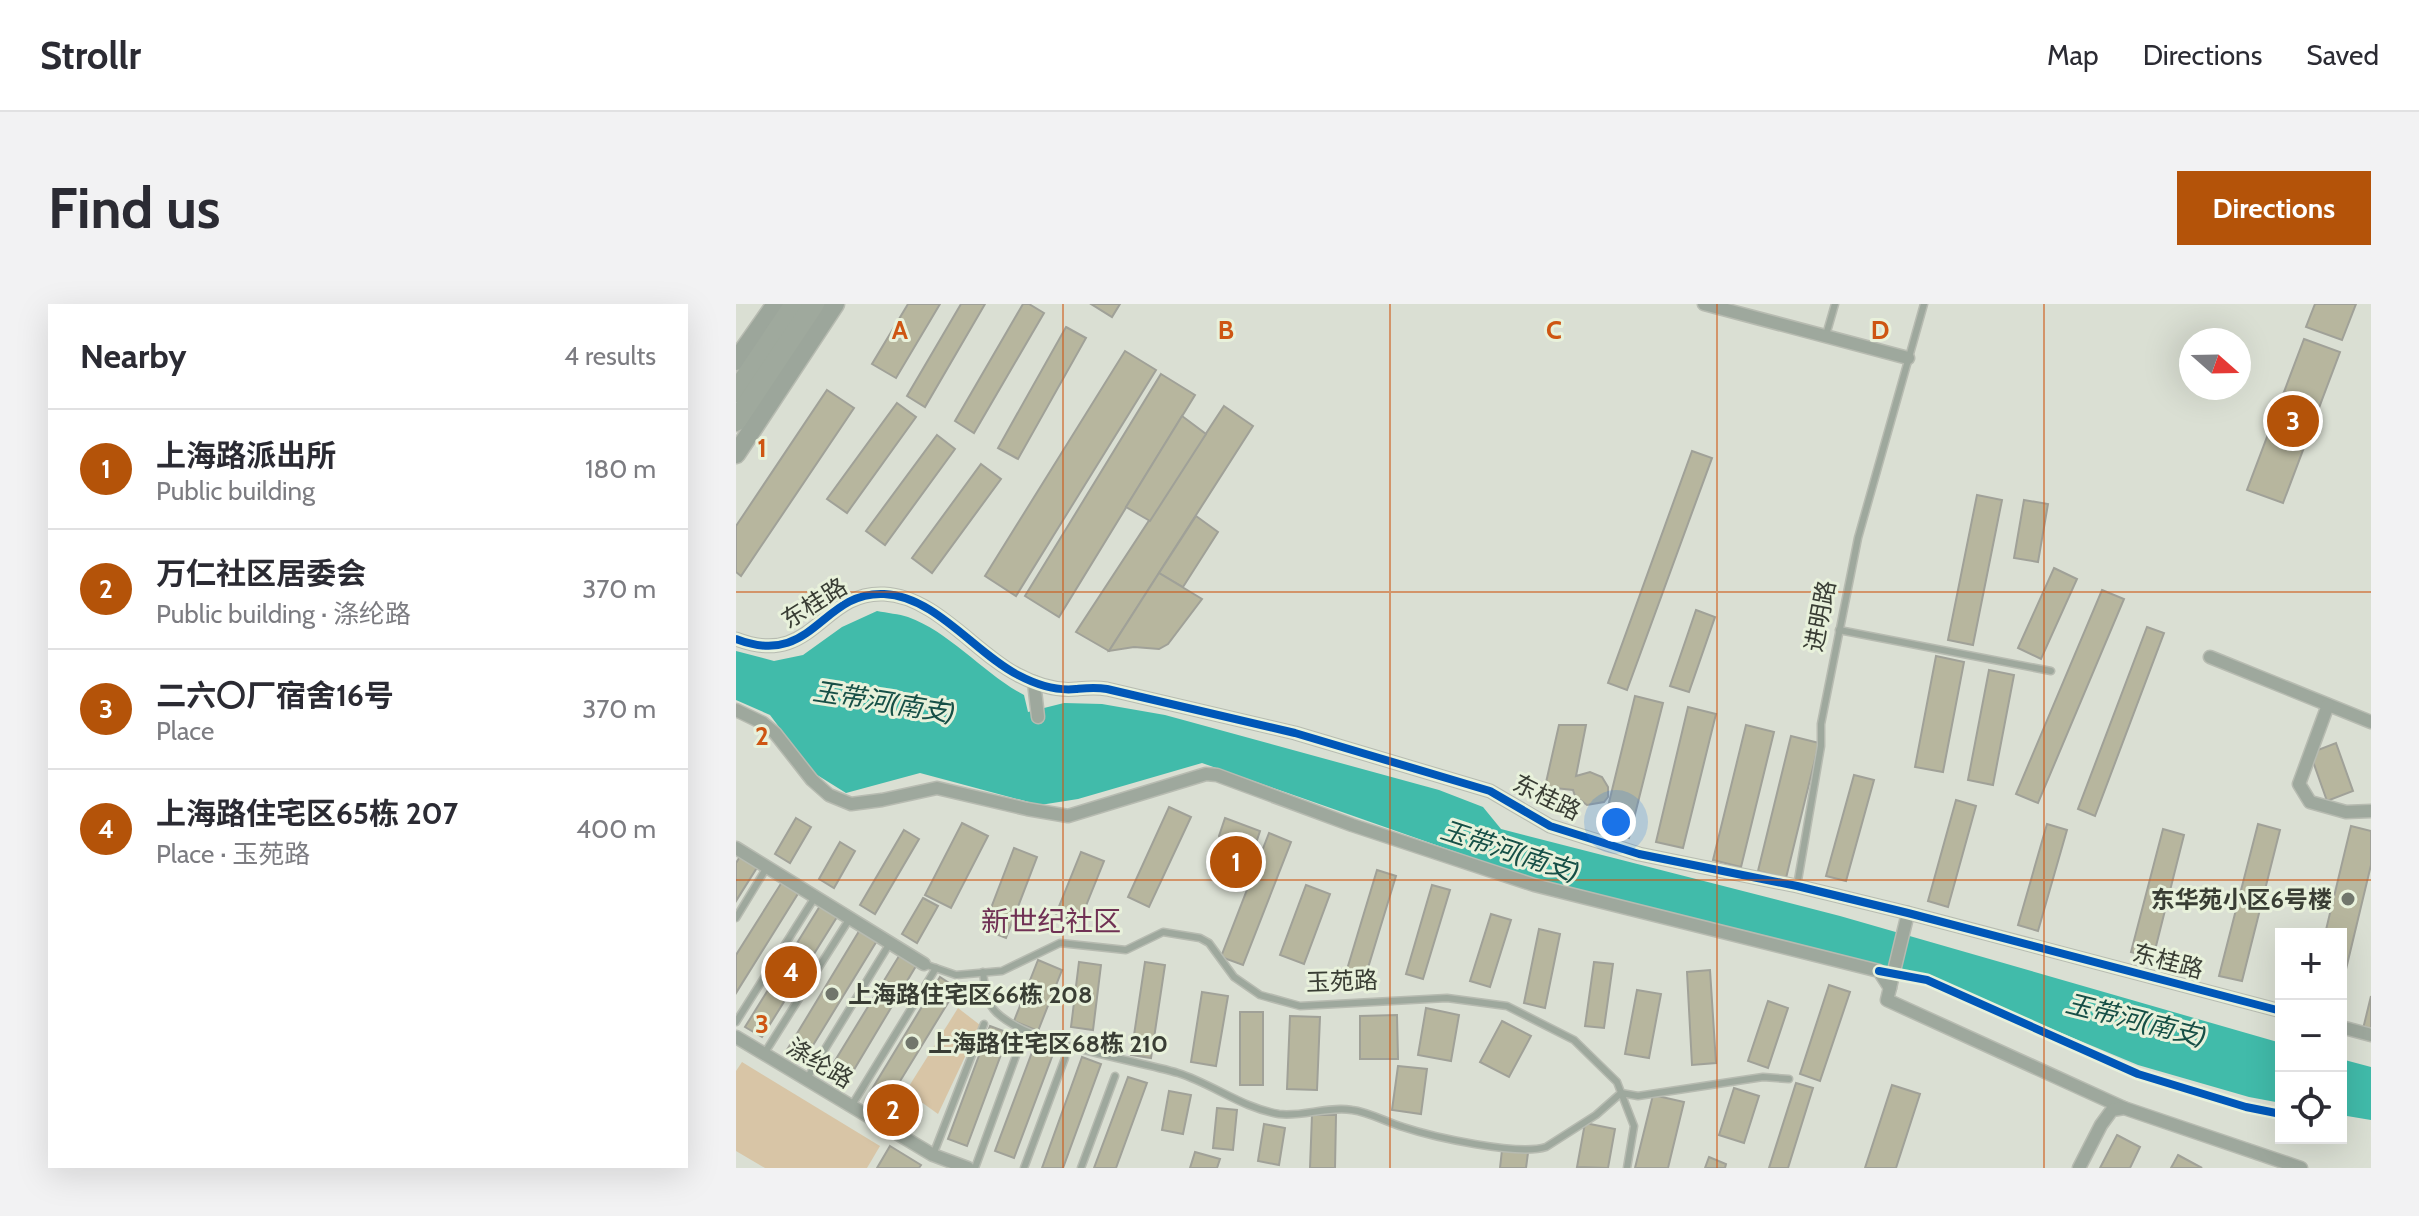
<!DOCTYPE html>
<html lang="en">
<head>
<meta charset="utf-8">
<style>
  :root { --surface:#fff; --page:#f2f2f3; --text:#2b2b33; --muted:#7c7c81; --line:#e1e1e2; --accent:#b45309 }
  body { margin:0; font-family:Cabin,"Noto Sans SC",sans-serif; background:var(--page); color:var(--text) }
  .controls { position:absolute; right:24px; bottom:24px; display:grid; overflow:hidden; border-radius:0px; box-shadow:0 8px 32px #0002 }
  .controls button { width:72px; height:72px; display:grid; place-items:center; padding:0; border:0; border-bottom:2px solid var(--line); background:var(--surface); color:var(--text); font:40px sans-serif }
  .compass { position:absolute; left:1443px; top:24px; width:72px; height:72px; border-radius:50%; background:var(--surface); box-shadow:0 8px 32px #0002; rotate:110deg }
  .you { position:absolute; left:880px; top:518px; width:28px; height:28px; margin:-20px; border:6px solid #fff; border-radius:50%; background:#1a73e8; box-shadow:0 0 0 12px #1a73e833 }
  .badge { display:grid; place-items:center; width:52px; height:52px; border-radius:50%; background:var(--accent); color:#fff; font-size:26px; font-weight:700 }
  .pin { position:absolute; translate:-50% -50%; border:4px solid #fff; box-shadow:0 2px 8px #0006 }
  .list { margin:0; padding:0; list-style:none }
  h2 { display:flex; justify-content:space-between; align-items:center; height:104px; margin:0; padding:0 32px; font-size:34px }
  h2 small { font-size:26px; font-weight:400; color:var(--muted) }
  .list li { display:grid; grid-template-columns:52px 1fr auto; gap:24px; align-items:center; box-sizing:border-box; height:120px; padding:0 32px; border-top:2px solid var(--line) }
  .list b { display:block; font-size:30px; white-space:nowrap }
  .list p { margin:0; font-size:26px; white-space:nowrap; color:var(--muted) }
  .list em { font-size:26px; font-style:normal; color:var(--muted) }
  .icon { flex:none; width:44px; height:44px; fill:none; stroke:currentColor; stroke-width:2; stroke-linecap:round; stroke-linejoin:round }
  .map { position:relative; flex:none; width:1635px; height:864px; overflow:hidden; border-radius:0px }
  header { display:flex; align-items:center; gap:48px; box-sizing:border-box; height:112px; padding:0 40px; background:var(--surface); border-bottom:2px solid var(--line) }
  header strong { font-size:38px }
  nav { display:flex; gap:44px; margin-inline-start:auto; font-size:28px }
  .intro { display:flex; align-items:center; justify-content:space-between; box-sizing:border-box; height:192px; padding:0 48px }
  h1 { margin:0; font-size:56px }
  .button { padding:20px 36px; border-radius:0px; background:var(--accent); color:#fff; font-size:28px; font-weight:700 }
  main { display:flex; gap:48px; padding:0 48px }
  aside { flex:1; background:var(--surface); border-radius:0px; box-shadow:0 8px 32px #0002 }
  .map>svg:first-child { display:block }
  .green { fill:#d8c5a6 }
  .water { fill:#41bbaa }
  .building { fill:#b7b69e; stroke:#a0a198; stroke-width:2 }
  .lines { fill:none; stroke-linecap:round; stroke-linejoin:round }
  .lane-casing { stroke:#b7bbb1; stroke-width:9 }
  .street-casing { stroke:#b7bbb1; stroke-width:15 }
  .secondary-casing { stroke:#b7bbb1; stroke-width:21 }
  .primary-casing { stroke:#b7bbb1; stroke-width:23 }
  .lane { stroke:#9ea89d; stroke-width:6 }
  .street { stroke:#9ea89d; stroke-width:12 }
  .secondary { stroke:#9ca69b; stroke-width:18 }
  .primary { stroke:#9fa99d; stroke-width:20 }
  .cycleway-casing { stroke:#e8f1db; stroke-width:13 }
  .cycleway { stroke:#0057b8; stroke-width:8 }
  .grid { fill:none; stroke:#ce5512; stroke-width:2; stroke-opacity:0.55 }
  .poi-dot { fill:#71766c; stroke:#e8f1db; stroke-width:3 }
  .labels { text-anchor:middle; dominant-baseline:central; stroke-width:6; stroke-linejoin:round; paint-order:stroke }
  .street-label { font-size:24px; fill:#393d34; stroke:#e8f1db }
  .poi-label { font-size:24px; font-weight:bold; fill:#393d34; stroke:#e8f1db; text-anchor:start }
  .water-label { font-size:26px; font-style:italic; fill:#164f46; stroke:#e8f1db }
  .quarter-label { font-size:28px; fill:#703154; stroke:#e8f1db }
  .grid-label { font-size:26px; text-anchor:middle; font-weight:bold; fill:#ce5512; stroke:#e8f1db; stroke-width:6; stroke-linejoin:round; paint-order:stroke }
</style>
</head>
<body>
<header>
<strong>Strollr</strong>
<nav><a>Map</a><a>Directions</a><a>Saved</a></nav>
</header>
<div class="intro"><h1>Find us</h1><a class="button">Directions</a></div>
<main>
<aside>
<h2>Nearby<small>4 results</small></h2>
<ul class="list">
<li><span class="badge">1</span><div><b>上海路派出所</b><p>Public building</p></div><em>180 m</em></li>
<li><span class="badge">2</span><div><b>万仁社区居委会</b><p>Public building · 涤纶路</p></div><em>370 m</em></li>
<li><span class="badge">3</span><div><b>二六〇厂宿舍16号</b><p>Place</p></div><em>370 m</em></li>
<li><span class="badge">4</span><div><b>上海路住宅区65栋 207</b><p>Place · 玉苑路</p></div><em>400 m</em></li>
</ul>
</aside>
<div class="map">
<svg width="1635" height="864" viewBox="0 0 1635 864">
  <rect width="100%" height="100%" fill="#dadfd3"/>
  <g class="green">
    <polygon points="222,704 244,721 202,810 170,787"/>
    <polygon points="6,758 144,842 131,864 29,864 0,847 0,767"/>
  </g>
  <g class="water">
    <path d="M141,307C151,309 163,310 172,313C214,328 248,370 288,391L292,408L328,399L366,400L429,411L703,486L747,503L765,525L1104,612L1545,739V799L1513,793L1402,761L1186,671L837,589L466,459L342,495L304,501L184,469L110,489L78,469L34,411L0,396V347L38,357L67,351L106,323Z"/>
    <polygon points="1605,755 1635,763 1635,816 1605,811"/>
  </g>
  <g class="building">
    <polygon points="172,0 204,0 160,74 136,60"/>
    <polygon points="225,0 249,0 189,103 171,92"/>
    <polygon points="287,0 293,0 308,9 238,129 219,117"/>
    <polygon points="355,0 384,0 376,13"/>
    <polygon points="1579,0 1620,0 1606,36 1570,23"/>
    <polygon points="330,23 350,34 282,155 262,144"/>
    <polygon points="1568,35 1604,48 1547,199 1511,186"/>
    <polygon points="389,47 420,66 280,292 249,272"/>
    <polygon points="425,70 459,91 323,313 289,292"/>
    <polygon points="91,86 118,104 5,272 0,268 0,222"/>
    <polygon points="161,99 180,113 111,209 91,195"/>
    <polygon points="488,102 517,122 373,347 340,328"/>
    <polygon points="446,112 470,130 414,217 390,203"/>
    <polygon points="201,131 219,145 149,241 130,227"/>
    <polygon points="956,147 976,154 891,386 872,379"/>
    <polygon points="245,160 265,175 196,269 176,254"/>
    <polygon points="1241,191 1266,196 1237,341 1212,336"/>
    <polygon points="1288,196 1312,200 1302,258 1278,254"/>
    <polygon points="460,212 482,228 447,283 423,269"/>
    <polygon points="1318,264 1341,275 1305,355 1282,344"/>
    <polygon points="423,269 466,295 432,340 423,345 398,343 373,347"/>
    <polygon points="1366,286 1388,295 1302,499 1280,490"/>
    <polygon points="960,306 979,313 953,388 934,382"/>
    <polygon points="1411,323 1428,329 1359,512 1342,505"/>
    <polygon points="1200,352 1228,358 1207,468 1179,463"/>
    <polygon points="1253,366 1278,371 1257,481 1232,476"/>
    <polygon points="899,392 927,399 893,534 866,527"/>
    <polygon points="952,403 980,410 947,544 920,538"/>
    <polygon points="823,421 850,421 840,472 854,468 866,473 872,483 872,493 868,498 851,501 839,492 837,486 809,483"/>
    <polygon points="1010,421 1038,428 1005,563 977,556"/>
    <polygon points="1055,432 1083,439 1050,574 1022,567"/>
    <polygon points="1600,439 1617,487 1591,497 1574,449"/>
    <polygon points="1118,471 1138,476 1110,577 1090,572"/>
    <polygon points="1220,496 1240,502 1212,603 1192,597"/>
    <polygon points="433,503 455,513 413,603 392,593"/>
    <polygon points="60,514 75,523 54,559 39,550"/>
    <polygon points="489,514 524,527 506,581 481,572 491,543 483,532"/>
    <polygon points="226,519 252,532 215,604 189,591"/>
    <polygon points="1311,520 1331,526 1302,627 1282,621"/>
    <polygon points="1522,520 1544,526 1506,677 1483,672"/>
    <polygon points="1615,522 1635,527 1635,561 1605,686 1605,630 1589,630"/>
    <polygon points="1427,525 1448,531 1417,654 1395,648"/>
    <polygon points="168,526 183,535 139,610 124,601"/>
    <polygon points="533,529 555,538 507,661 485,653"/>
    <polygon points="104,538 119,547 98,584 83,575"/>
    <polygon points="278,544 301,553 270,634 247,625"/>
    <polygon points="345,548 368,557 343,619 320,610"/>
    <polygon points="5,551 22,562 0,597 0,559"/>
    <polygon points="641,566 660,572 628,677 609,672"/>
    <polygon points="46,578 63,588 0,689 0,651"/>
    <polygon points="570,581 594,590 568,660 544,651"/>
    <polygon points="696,581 714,586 687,675 670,670"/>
    <polygon points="187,594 202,602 181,639 166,630"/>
    <polygon points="84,602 101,613 26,733 9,723"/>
    <polygon points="755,610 775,616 754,683 734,677"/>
    <polygon points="125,624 142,635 68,756 51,746"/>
    <polygon points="803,625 824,630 809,704 788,699"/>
    <polygon points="163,652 180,662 107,784 89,773"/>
    <polygon points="302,656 326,666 302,727 278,717"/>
    <polygon points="343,658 365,661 357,726 335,723"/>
    <polygon points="409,658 429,661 415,754 395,751"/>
    <polygon points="858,658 877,660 868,724 849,722"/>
    <polygon points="974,666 980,759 956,761 951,668"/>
    <polygon points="204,673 221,684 147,805 130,795"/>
    <polygon points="1093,681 1114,688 1084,777 1064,770"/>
    <polygon points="901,686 925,690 913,754 889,750"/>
    <polygon points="466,688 492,692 480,762 455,758"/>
    <polygon points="1635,692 1635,726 1627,725"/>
    <polygon points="1032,697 1052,704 1032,764 1012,757"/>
    <polygon points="690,704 723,711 715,757 682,751"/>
    <rect x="504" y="708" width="23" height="73"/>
    <polygon points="661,711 662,755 624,755 624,712"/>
    <polygon points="554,712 584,713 581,786 551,785"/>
    <polygon points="766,717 795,732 773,773 744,758"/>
    <polygon points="254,722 273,729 231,842 212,835"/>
    <polygon points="301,735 320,742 278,854 259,847"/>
    <polygon points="346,753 365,760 327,864 306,864"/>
    <polygon points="662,762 691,765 685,810 656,806"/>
    <polygon points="392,773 411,779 380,864 358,864"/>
    <polygon points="1060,779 1077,784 1052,864 1033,864"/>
    <polygon points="1156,781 1184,790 1160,864 1129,864"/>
    <polygon points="998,784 1023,792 1008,839 983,831"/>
    <polygon points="433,787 455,791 447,830 426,826"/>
    <polygon points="917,791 948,798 932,864 899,864"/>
    <polygon points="481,804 501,806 497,846 477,844"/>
    <polygon points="576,811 600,811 599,864 574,864"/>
    <polygon points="849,819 879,825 872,864 841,863"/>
    <polygon points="528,820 549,824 543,861 522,857"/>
    <polygon points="1381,831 1404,843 1394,864 1364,864"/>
    <polygon points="154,842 185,861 183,864 141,864"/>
    <polygon points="766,846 792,849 790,864 764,864"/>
    <polygon points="459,848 484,855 481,864 454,864"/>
    <polygon points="1442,851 1466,864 1435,864"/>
    <polygon points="973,853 990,860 989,864 969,864"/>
  </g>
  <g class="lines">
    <g class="lane-casing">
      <g id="lane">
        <polyline points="1090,31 1099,0"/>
        <polyline points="1103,326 1315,367"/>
        <polyline points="1061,582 1085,442 1085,420 1122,234 1188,0"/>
        <polyline points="0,614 31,563"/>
        <polyline points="188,660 220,671 266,667 324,639 390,646 427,628 464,634 473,639 498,673 524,691 564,702 711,694 771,702 838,736 881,778 898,822 891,864"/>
        <path d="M247,668C249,683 249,697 260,708C293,741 396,755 442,769C477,780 506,804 543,810C567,813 591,802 616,806C633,808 650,818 667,823C697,833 782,852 810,843L860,811L885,789L902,792L1027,773L1053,775"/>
        <polyline points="0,718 79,593"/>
        <polyline points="28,750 114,614"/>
        <polyline points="70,776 154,639"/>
        <polyline points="116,801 200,664"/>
        <polyline points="197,851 248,720"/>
        <polyline points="239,864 285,738"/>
        <polyline points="288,864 329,754"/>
        <polyline points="345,864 379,772"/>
      </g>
    </g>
    <g class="street-casing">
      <g id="street">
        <polyline points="968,0 1172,54"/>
        <path d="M0,335C77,365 85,287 148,290C199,292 240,350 282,371C299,380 321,387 340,385C351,384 359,383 371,385L559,429L754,487L814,522L903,550L1061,582L1172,609L1545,707"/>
        <polyline points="1474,353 1635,418"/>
        <polyline points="298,378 302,413"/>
        <polyline points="1592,401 1563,480 1574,498 1610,508 1635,507"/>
        <polyline points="0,406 27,419 39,429 76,476 93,491 115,500 146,496 201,484 291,505 332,512 470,470 481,471 616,521 798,581 1143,667 1154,684"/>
        <polyline points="0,544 188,660"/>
        <polyline points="1172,609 1151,696 1388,804"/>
        <polyline points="1605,723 1635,731"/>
        <polyline points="0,733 197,851 232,864"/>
        <polyline points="1343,864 1365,821 1376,806 1388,804 1565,864"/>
      </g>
    </g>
    <g class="secondary-casing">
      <g id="secondary">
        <polyline points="0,57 40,0"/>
        <polyline points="0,150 99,0"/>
      </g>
    </g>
    <g class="primary-casing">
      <g id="primary">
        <polyline points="0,88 59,0"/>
        <polyline points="0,117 78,0"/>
      </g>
    </g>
    <use href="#lane" class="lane"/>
    <use href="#street" class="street"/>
    <use href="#secondary" class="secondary"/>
    <use href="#primary" class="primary"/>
    <g class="cycleway-casing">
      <g id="cycleway">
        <path d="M0,335C77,365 85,287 148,290C199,292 240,350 282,371C299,380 321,387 340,385C351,384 359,383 371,385L559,429L754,487L814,522L903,550L1061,582L1172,609L1545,707"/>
        <polyline points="1143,667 1191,676 1402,770 1510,803 1545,810"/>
      </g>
    </g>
    <use href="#cycleway" class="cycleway"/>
  </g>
  <path class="grid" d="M327,0V864M654,0V864M981,0V864M1308,0V864M0,288H1635M0,576H1635"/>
  <g class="poi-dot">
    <circle cx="1612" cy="595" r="8"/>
    <circle cx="96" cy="690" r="8"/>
    <circle cx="176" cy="739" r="8"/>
  </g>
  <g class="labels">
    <g class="street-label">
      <text transform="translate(78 299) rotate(-32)">东桂路</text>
      <text transform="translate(1084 312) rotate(-79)">进明路</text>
      <text transform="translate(811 493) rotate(26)">东桂路</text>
      <text transform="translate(1432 657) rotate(15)">东桂路</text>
      <text transform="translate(606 677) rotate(-2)">玉苑路</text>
      <text transform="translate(84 759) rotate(31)">涤纶路</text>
    </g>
    <g class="poi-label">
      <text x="1596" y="595" text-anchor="end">东华苑小区6号楼</text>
      <text x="112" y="690">上海路住宅区66栋 208</text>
      <text x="192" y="739">上海路住宅区68栋 210</text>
    </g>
    <g class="water-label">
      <text transform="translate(148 398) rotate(9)">玉带河(南支)</text>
      <text transform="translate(774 547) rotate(18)">玉带河(南支)</text>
      <text transform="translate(1400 716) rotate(14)">玉带河(南支)</text>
    </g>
    <g class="quarter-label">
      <text x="315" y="617">新世纪社区</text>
    </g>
  </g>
  <g class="grid-label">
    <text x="164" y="35">A</text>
    <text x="490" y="35">B</text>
    <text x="818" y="35">C</text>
    <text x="1144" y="35">D</text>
    <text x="26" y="153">1</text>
    <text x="26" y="441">2</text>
    <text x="26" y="729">3</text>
  </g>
</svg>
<div class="controls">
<button>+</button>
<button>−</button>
<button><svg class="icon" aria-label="locate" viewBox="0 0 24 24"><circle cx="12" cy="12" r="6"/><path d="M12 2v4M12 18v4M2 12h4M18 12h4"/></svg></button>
</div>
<svg class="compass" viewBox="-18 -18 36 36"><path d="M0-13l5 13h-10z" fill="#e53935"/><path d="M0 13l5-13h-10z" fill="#7c7c81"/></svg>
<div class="you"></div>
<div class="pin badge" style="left:500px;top:558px">1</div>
<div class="pin badge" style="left:157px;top:806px">2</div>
<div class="pin badge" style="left:1557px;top:117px">3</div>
<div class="pin badge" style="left:55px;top:668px">4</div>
</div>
</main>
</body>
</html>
